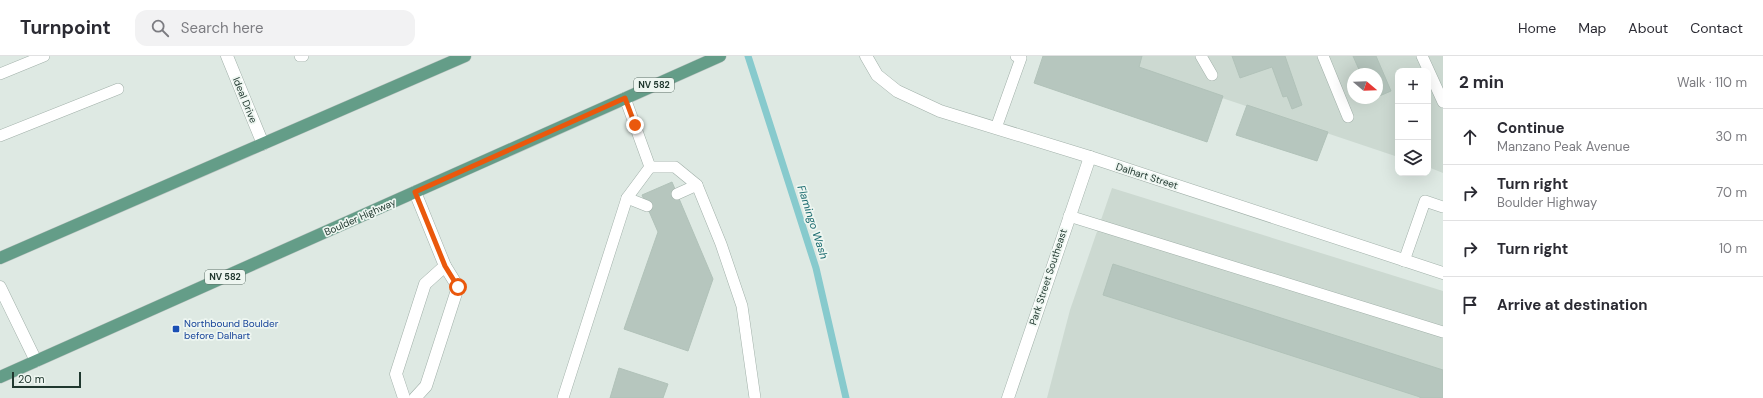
<!DOCTYPE html>
<html lang="en">
<head>
<meta charset="utf-8">
<style>
  :root { --surface:#fff; --page:#f2f2f3; --text:#2b2b33; --muted:#7c7c81; --line:#e1e1e2 }
  body { margin:0; font-family:"DM Sans",sans-serif; background:var(--page); color:var(--text) }
  .controls { position:absolute; right:12px; top:12px; display:grid; overflow:hidden; border-radius:8px; box-shadow:0 4px 16px #0002 }
  .controls button { width:36px; height:36px; display:grid; place-items:center; padding:0; border:0; border-bottom:1px solid var(--line); background:var(--surface); color:var(--text); font:20px sans-serif }
  .compass { position:absolute; left:1347px; top:12px; width:36px; height:36px; border-radius:50%; background:var(--surface); box-shadow:0 4px 16px #0002; rotate:109deg }
  .scale { position:absolute; left:12px; bottom:10px; width:69px; box-sizing:border-box; padding-left:4px; border:2px solid #20382f; border-top:0; font-size:11px; line-height:14px; white-space:nowrap; color:#20382f; -webkit-text-stroke:3px #eef6f1; paint-order:stroke }
  .stop { position:absolute; width:12px; height:12px; margin:-9px; border:3px solid #ea580c; border-radius:50%; background:#fff }
  .stop.end { background:#ea580c; border-color:#fff; box-shadow:0 1px 4px #0008 }
  .list { margin:0; padding:0; list-style:none }
  h2 { display:flex; justify-content:space-between; align-items:center; height:52px; margin:0; padding:0 16px; font-size:17px }
  h2 small { font-size:13px; font-weight:400; color:var(--muted) }
  .list li { display:grid; grid-template-columns:26px 1fr auto; gap:12px; align-items:center; box-sizing:border-box; height:56px; padding:0 16px; border-top:1px solid var(--line) }
  .list b { display:block; font-size:15px; white-space:nowrap }
  .list p { margin:0; font-size:13px; white-space:nowrap; color:var(--muted) }
  .list em { font-size:13px; font-style:normal; color:var(--muted) }
  .icon { flex:none; width:22px; height:22px; fill:none; stroke:currentColor; stroke-width:2; stroke-linecap:round; stroke-linejoin:round }
  .map { position:relative; flex:none; width:1443px; height:342px; overflow:hidden }
  header { display:flex; align-items:center; gap:24px; box-sizing:border-box; height:56px; padding:0 20px; background:var(--surface); border-bottom:1px solid var(--line) }
  header strong { font-size:19px }
  nav { display:flex; gap:22px; margin-inline-start:auto; font-size:14px }
  .search { width:280px; height:36px; background:var(--page); display:flex; align-items:center; gap:10px; box-sizing:border-box; padding:0 14px; border-radius:12px; color:var(--muted); font-size:15px }
  main { display:flex }
  aside { flex:1; background:var(--surface) }
  .map>svg:first-child { display:block }
  .built { fill:#ccd9d1; fill-rule:evenodd }
  .lines { fill:none; stroke-linecap:round; stroke-linejoin:round }
  .stream { stroke:#87cacd; stroke-width:7 }
  .building { fill:#b6c6be; stroke:#b1c2b9 }
  .service-casing { stroke:#a1b0a9; stroke-width:12 }
  .minor-casing { stroke:#a1b0a9; stroke-width:13 }
  .primary-casing { stroke:#bcc3c1; stroke-width:13 }
  .service { stroke:#fff; stroke-width:11 }
  .minor { stroke:#fff; stroke-width:12 }
  .primary { stroke:#649d88; stroke-width:12 }
  .route { stroke:#ea580c; stroke-width:5 }
  .transit-dot { fill:#1a4fb4; stroke:#eef6f1; stroke-width:1.5 }
  .labels { text-anchor:middle; dominant-baseline:central; stroke-width:3.5; stroke-linejoin:round; paint-order:stroke }
  .shield { fill:#eef6f1; stroke:#5e7169; stroke-width:1 }
  .shield-label { font-size:9px; font-weight:bold; fill:#20382f }
  .street-label { font-size:10px; fill:#20382f; stroke:#eef6f1 }
  .transit-label { font-size:10px; fill:#164399; stroke:#eef6f1; text-anchor:start }
  .water-label { font-size:11px; font-style:italic; fill:#1d6c70; stroke:#eef6f1 }
</style>
</head>
<body>
<header>
<strong>Turnpoint</strong>
<div class="search"><svg class="icon" aria-label="search" viewBox="0 0 24 24"><circle cx="10" cy="10" r="6"/><path d="M15 15l6 6"/></svg>Search here</div>
<nav><a>Home</a><a>Map</a><a>About</a><a>Contact</a></nav>
</header>
<main>
<div class="map">
<svg width="1443" height="342" viewBox="0 0 1443 342">
  <rect width="100%" height="100%" fill="#dee9e3"/>
  <g class="built">
    <path d="M1097,0H1443V117L1428,111V15H1398V101ZM1353,18H1377V42H1353Z"/>
    <polygon points="1112,132 1443,235 1443,342 1047,342 1070,254"/>
  </g>
  <g class="lines">
    <polyline class="stream" points="748,0 816,212 846,342"/>
  </g>
  <g class="building">
    <polygon points="1043,0 1142,0 1139,11 1223,40 1207,86 1034,27"/>
    <polygon points="1232,0 1285,0 1302,49 1292,53 1287,40 1283,41 1272,11 1240,22"/>
    <polygon points="1353,0 1376,0 1391,35 1377,41 1377,18 1361,18"/>
    <polygon points="1247,49 1328,76 1317,105 1236,79"/>
    <polygon points="672,126 713,223 688,295 624,273 658,176 642,139"/>
    <polygon points="1113,208 1443,314 1443,342 1420,342 1420,341 1103,239"/>
    <polygon points="619,312 668,328 663,342 610,342"/>
  </g>
  <g class="lines">
    <g class="service-casing">
      <g id="service">
        <polyline points="300,0 303,0"/>
        <polyline points="1201,0 1212,19"/>
        <polyline points="1323,0 1348,61"/>
        <polyline points="1422,0 1443,46"/>
        <polyline points="0,18 44,0"/>
        <polyline points="625,42 650,111"/>
        <polyline points="996,72 1021,2 1016,0"/>
        <polyline points="0,80 118,33"/>
        <polyline points="650,111 675,111 697,129 721,188 742,250 755,342"/>
        <polyline points="677,138 697,129"/>
        <polyline points="627,142 647,150"/>
        <polyline points="1069,160 1443,276"/>
        <polyline points="1404,205 1425,145 1443,151"/>
        <polyline points="563,342 627,142 650,111"/>
      </g>
    </g>
    <g class="minor-casing">
      <g id="minor">
        <polyline points="227,0 263,88"/>
        <polyline points="866,0 877,19 897,35 940,55 1090,101 1443,217"/>
        <polyline points="0,231 36,305"/>
        <polyline points="404,342 396,318 425,228 445,210"/>
        <polyline points="415,342 426,330 458,231 445,210 415,136"/>
        <polyline points="1008,342 1090,101"/>
      </g>
    </g>
    <g class="primary-casing">
      <g id="primary">
        <polyline points="0,202 465,0"/>
        <polyline points="0,321 720,0"/>
      </g>
    </g>
    <use href="#service" class="service"/>
    <use href="#minor" class="minor"/>
    <use href="#primary" class="primary"/>
  </g>
  <g class="lines">
    <polyline class="route" points="458,231 445,210 415,136 625,42 635,69"/>
  </g>
  <rect class="transit-dot" x="172" y="269" width="8" height="8" rx="2"/>
  <g class="labels">
    <g class="shield">
      <rect x="634" y="22" width="40" height="14" rx="3"/>
      <rect x="205" y="214" width="40" height="14" rx="3"/>
    </g>
    <g class="shield-label">
      <text x="654" y="29">NV 582</text>
      <text x="225" y="221">NV 582</text>
    </g>
    <g class="street-label">
      <text transform="translate(245 44) rotate(68)">Ideal Drive</text>
      <text transform="translate(1147 120) rotate(18)">Dalhart Street</text>
      <text transform="translate(360 161) rotate(-24)">Boulder Highway</text>
      <text transform="translate(1048 221) rotate(-72)">Park Street Southeast</text>
    </g>
    <g class="transit-label">
      <text x="184" y="267">Northbound Boulder<tspan x="184" dy="12">before Dalhart</tspan></text>
    </g>
    <g class="water-label">
      <text transform="translate(813 166) rotate(72)">Flamingo Wash</text>
    </g>
  </g>
</svg>
<div class="controls">
<button>+</button>
<button>−</button>
<button><svg class="icon" aria-label="layers" viewBox="0 0 24 24"><path d="M12 4l9 5-9 5-9-5zM3 14l9 5 9-5"/></svg></button>
</div>
<svg class="compass" viewBox="-18 -18 36 36"><path d="M0-13l5 13h-10z" fill="#e53935"/><path d="M0 13l5-13h-10z" fill="#7c7c81"/></svg>
<div class="scale">20 m</div>
<div class="stop" style="left:458px;top:231px"></div>
<div class="stop end" style="left:635px;top:69px"></div>
</div>
<aside>
<h2>2 min<small>Walk · 110 m</small></h2>
<ul class="list">
<li><svg class="icon" aria-label="ahead" viewBox="0 0 24 24"><path d="M12 20V5M6 11l6-6 6 6"/></svg><div><b>Continue</b><p>Manzano Peak Avenue</p></div><em>30 m</em></li>
<li><svg class="icon" aria-label="right" viewBox="0 0 24 24"><path d="M7 20v-9h11M14 6l5 5-5 5"/></svg><div><b>Turn right</b><p>Boulder Highway</p></div><em>70 m</em></li>
<li><svg class="icon" aria-label="right" viewBox="0 0 24 24"><path d="M7 20v-9h11M14 6l5 5-5 5"/></svg><div><b>Turn right</b></div><em>10 m</em></li>
<li><svg class="icon" aria-label="arrive" viewBox="0 0 24 24"><path d="M6 21V4h12l-3 4 3 4H6"/></svg><div><b>Arrive at destination</b></div></li>
</ul>
</aside>
</main>
</body>
</html>
